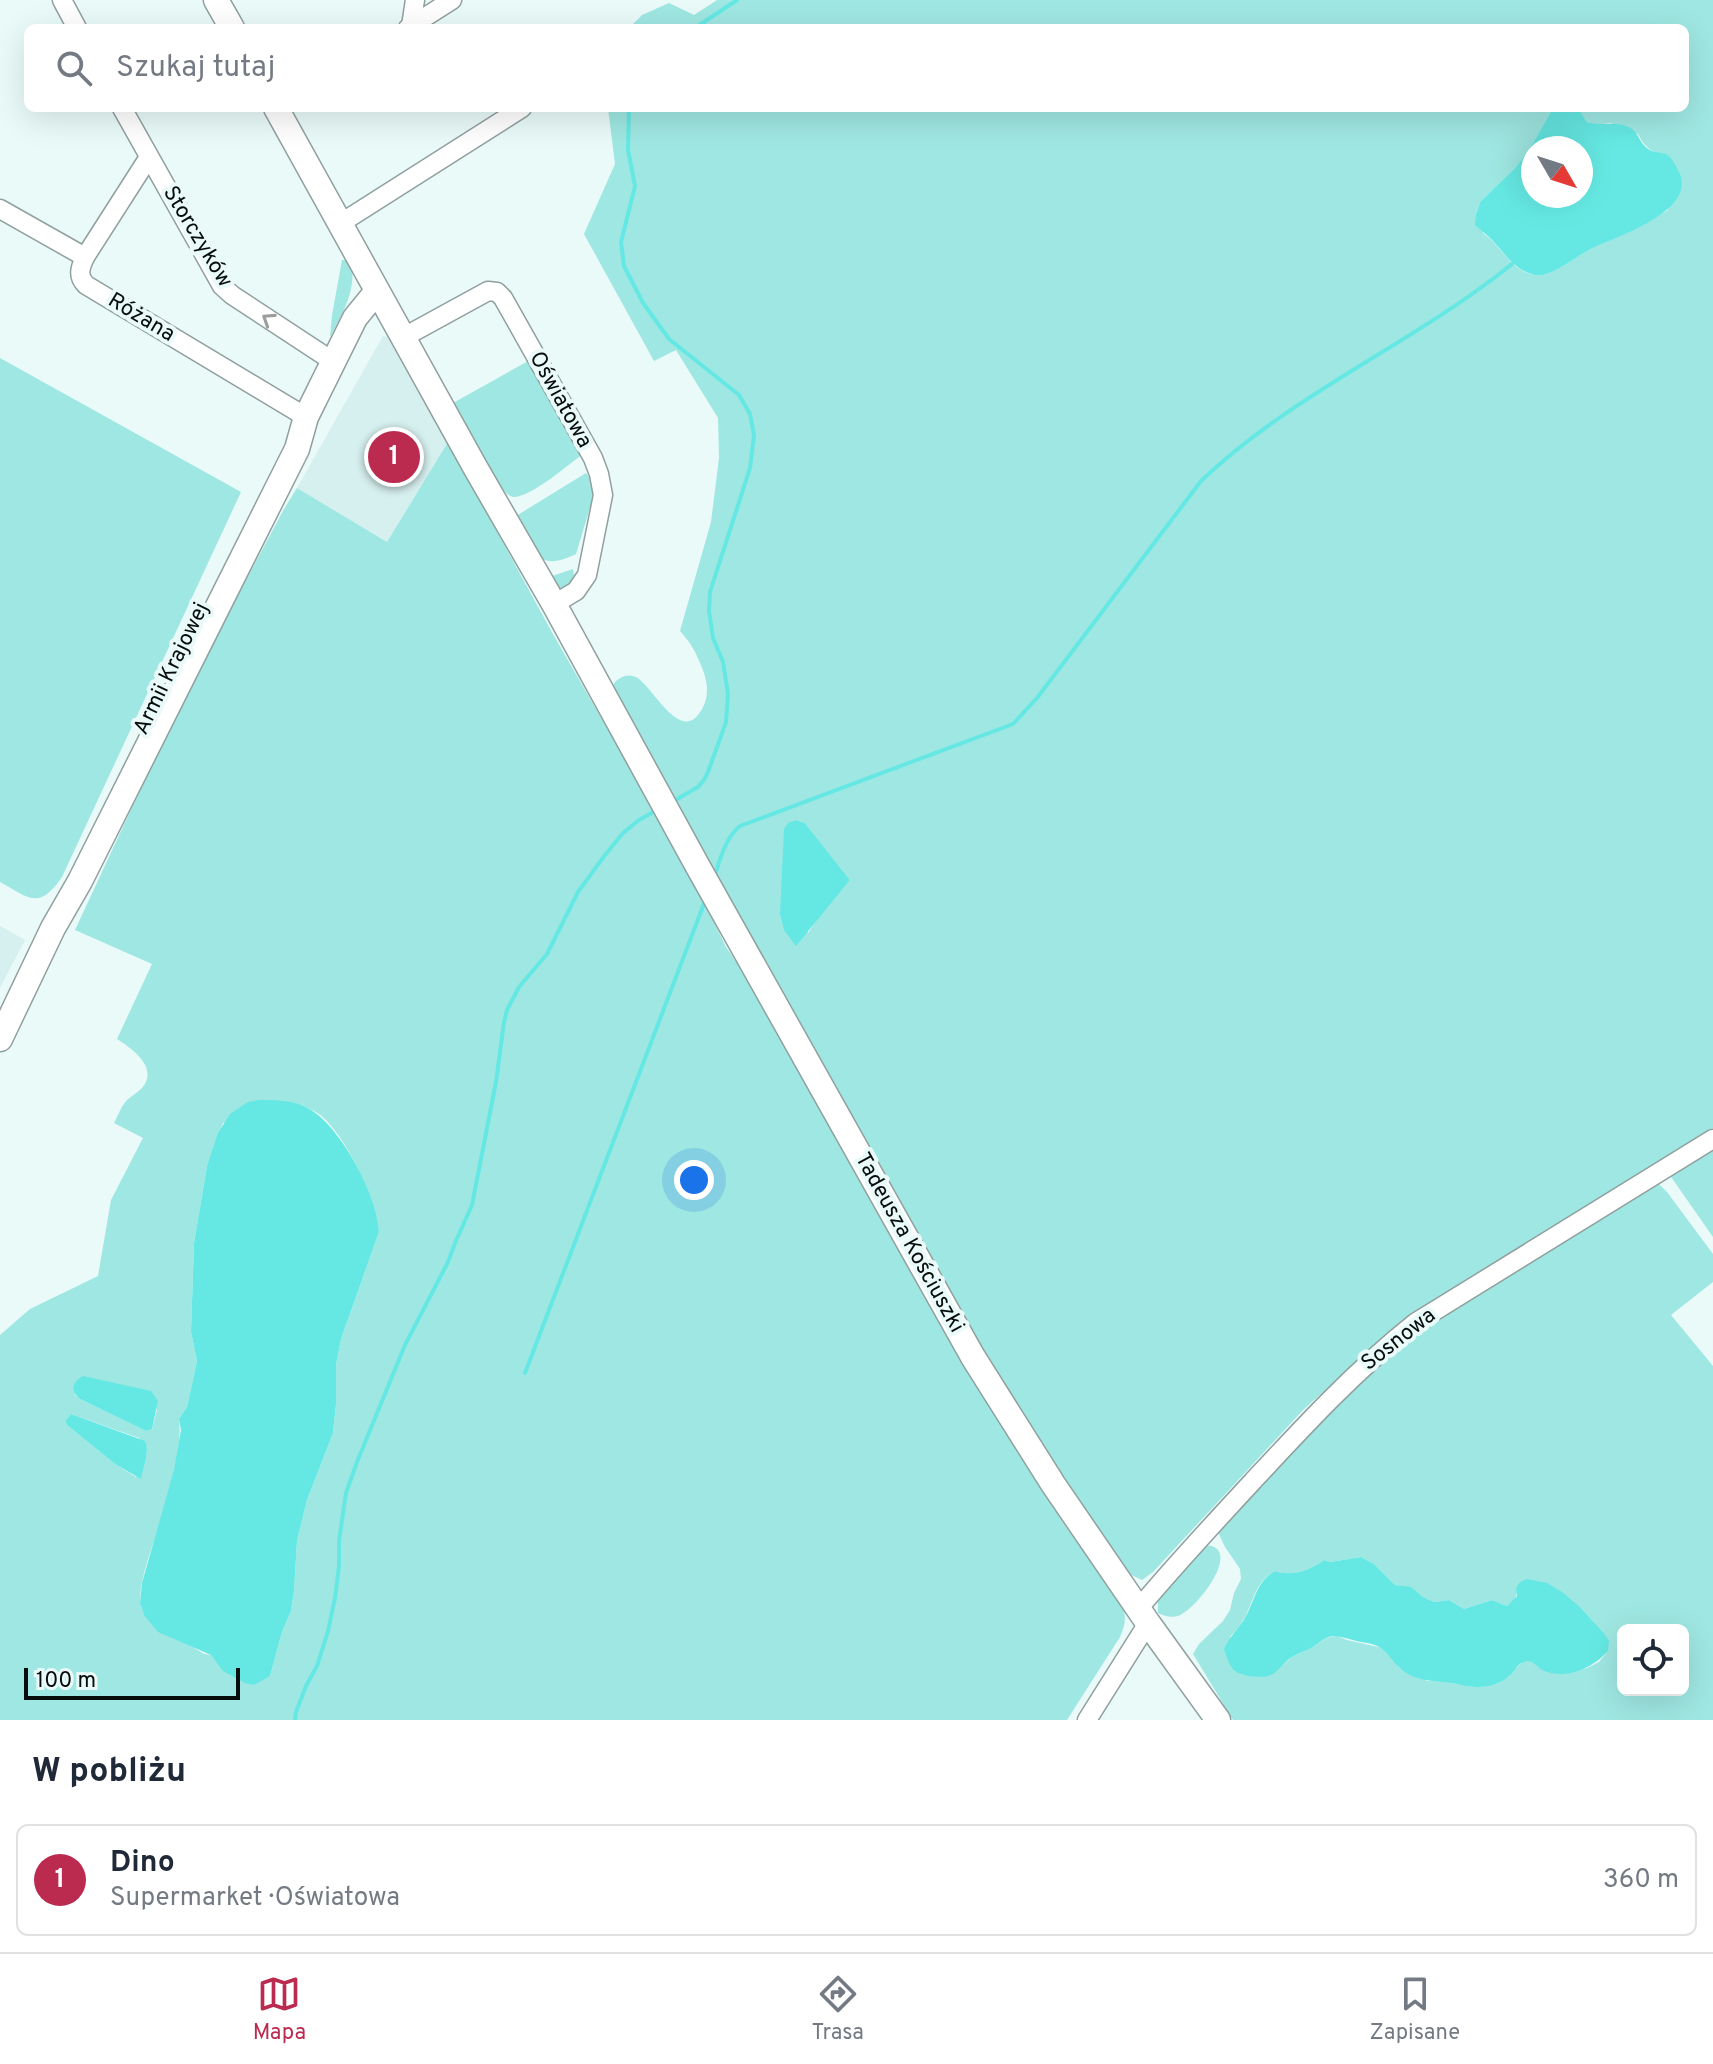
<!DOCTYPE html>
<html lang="pl">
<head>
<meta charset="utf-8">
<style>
  :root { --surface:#fff; --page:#f2f2f3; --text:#1f2937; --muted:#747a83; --line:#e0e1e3; --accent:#bb2b50 }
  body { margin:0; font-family:Overpass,sans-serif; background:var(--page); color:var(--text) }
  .controls { position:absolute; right:24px; bottom:24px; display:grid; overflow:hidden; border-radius:12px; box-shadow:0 8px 32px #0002 }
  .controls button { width:72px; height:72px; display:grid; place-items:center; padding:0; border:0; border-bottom:2px solid var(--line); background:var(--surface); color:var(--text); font:40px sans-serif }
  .compass { position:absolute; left:1521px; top:136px; width:72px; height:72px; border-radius:50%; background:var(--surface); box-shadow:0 8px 32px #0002; rotate:129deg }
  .scale { position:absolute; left:24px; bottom:20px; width:216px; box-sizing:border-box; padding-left:8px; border:4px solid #070c0c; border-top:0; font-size:22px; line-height:28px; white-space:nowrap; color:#070c0c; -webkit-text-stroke:6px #e9faf9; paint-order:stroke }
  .you { position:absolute; left:694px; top:1180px; width:28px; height:28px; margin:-20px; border:6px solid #fff; border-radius:50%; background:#1a73e8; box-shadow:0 0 0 12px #1a73e833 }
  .badge { display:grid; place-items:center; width:52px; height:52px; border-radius:50%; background:var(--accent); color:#fff; font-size:26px; font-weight:700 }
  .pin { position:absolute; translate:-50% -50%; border:4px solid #fff; box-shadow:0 2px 8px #0006 }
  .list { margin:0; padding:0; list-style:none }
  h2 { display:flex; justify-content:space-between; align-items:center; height:104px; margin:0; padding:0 32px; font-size:34px }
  h2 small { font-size:26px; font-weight:400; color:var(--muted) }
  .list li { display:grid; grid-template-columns:52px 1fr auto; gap:24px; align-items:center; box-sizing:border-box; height:112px; margin:0 16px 16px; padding:0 16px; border:2px solid var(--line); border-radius:12px }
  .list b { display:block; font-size:30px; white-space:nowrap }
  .list p { margin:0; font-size:26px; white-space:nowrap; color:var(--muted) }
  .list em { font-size:26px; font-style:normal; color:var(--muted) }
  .icon { flex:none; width:44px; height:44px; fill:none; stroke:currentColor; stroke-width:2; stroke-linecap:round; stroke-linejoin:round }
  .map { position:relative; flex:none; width:1713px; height:1720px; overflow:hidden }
  .search { position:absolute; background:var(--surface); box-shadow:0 8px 32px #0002; left:24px; right:24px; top:24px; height:88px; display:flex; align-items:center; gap:20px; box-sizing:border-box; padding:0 28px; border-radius:12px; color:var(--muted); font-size:30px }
  .sheet { height:232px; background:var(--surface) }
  nav { display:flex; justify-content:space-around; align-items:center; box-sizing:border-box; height:112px; border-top:2px solid var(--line); background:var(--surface); font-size:22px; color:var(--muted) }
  nav a { display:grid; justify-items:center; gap:4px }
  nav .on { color:var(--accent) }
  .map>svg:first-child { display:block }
  .built { fill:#d6f0ef }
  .green { fill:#9fe7e2; fill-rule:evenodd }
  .water { fill:#65e8e3; fill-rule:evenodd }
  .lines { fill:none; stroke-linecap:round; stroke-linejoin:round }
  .stream { stroke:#65e8e3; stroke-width:4 }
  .street-casing { stroke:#90a09f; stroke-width:21 }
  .secondary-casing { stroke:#90a09f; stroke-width:27 }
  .street { stroke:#fff; stroke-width:18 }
  .secondary { stroke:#fff; stroke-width:24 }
  .oneway { stroke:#9c9e9e }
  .labels { text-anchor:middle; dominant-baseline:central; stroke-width:8; stroke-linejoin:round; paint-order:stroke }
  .street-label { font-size:22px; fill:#070c0c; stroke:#e9faf9 }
</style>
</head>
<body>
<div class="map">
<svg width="1713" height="1720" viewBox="0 0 1713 1720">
  <rect width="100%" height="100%" fill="#e9faf9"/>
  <g class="built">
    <polygon points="383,336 390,337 448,442 387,542 297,488"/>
    <polygon points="0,926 25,940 0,988"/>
  </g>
  <g class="green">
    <path d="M717,0H1713V1128L1393,1329L1303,1410L1153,1572L1142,1580L1129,1574L1025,1426L613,694L614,683C620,677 627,673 636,677C654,687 683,751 704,705C710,691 706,676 700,663C695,650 689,641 680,631L711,522L719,458L718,418L676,350L654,361L584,234L615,164L608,108H1553L1529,150L1515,168L1481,201L1483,233C1502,246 1510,271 1535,275C1551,278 1576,256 1591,249C1619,236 1641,226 1668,210L1679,172L1667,155C1652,153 1645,148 1638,134L1611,123L1596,125L1587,122L1578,108H1685V28H629L642,15L669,3L694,15ZM796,820L805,823L850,880L820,915L808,933Z"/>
    <path d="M342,260H351C357,289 344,311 330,337L332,315Z"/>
    <path d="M0,358L241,492L62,877C39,910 30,899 0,882Z"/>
    <path d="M530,360L583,454C568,465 531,497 514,497C499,498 462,419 453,403Z"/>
    <path d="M448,442L554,636L687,867L726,947L741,969L968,1371L1062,1521L1122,1605C1127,1618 1125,1625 1120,1637L1067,1720H0V1335L30,1309L98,1276L111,1200L143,1138L114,1123C118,1116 121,1106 127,1100C131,1096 137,1093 142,1088C159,1068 133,1049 117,1039L152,964L75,930L181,702L284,509L297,488L387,542ZM302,1105C308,1108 314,1111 319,1114C344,1132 378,1202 379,1232L341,1339L336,1365V1404L333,1433L307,1500L297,1541L294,1591L291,1611L282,1632L270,1676L216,1661L211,1655L204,1654C192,1646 148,1622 143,1612C133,1593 154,1544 160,1522C169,1490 183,1453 179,1419L187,1407L197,1361L191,1332L194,1243L207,1166L223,1123ZM125,1387L151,1392L157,1410L152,1429L146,1431L80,1399L74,1394ZM71,1414L139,1438L147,1452L144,1463L136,1477L115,1464L67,1425L65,1421Z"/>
    <path d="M586,473L592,481L595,491L576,554C562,560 552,565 538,557L516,516Z"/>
    <polygon points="573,569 574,575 571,587 559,594 549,577"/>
    <polygon points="1713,1147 1713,1237 1669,1174"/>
    <path d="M1658,1183L1667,1192L1713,1254V1282L1671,1315L1713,1366V1720H1233L1193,1654L1199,1644L1223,1621L1230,1610L1234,1593L1241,1579L1240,1569L1225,1547L1217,1530C1280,1461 1342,1389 1416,1331ZM1361,1557L1374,1564L1395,1585L1411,1588L1423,1597L1434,1602L1449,1600L1464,1609L1492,1600L1507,1606L1515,1600L1517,1592L1581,1608L1603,1632L1608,1651L1599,1662L1587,1668L1571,1672L1554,1673L1541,1669L1532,1661H1524L1515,1669L1508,1677L1497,1684L1472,1687L1441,1681H1427L1399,1667L1383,1648L1347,1640L1337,1636L1326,1638L1316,1645L1292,1657L1271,1675L1230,1637C1236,1630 1242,1623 1246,1615C1254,1598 1257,1580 1275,1571C1291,1577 1311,1570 1324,1560L1330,1562ZM1623,1630H1683V1690H1623Z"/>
    <path d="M1203,1545C1247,1545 1196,1610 1178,1616C1172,1618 1164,1616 1158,1613V1599Z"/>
  </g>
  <g class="water">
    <path d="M1553,108H1578L1587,122C1601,127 1615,120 1629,127C1639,132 1639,143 1648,149C1654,153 1660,152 1666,154C1672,157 1677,168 1680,174C1695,213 1614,237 1589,250C1575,257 1551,278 1535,275C1514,270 1506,255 1493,241C1488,235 1480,230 1475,225L1476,215L1481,201L1515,168L1529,150ZM1581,148V196H1533V148Z"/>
    <polygon points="796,820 805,823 850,880 796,946 784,930 780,914 784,829 788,823"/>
    <path d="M259,1100C273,1100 288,1100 301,1105C337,1117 378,1196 379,1232L341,1339L336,1365V1404L333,1433L307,1500L297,1541L294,1591L291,1611L282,1632L270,1676L254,1685L245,1683L223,1671L211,1655L158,1632L144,1615L140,1603L142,1583L174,1470L181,1430L179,1419L187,1407L197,1361L191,1332L194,1243L207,1166L218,1133L230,1114L248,1102Z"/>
    <path d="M83,1376L151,1391L158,1401L152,1429L146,1431L80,1399C70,1391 72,1382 83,1376Z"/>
    <path d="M71,1414L145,1441C150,1452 143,1467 141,1479L115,1464L67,1425L65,1421Z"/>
    <path d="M1361,1557L1374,1564L1395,1585L1411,1587L1423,1597L1434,1602L1449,1600L1464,1609L1492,1600L1507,1606L1517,1596L1516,1589L1519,1583L1526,1579L1547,1583L1562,1592L1581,1608L1603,1632L1609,1641L1608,1651C1593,1668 1565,1681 1542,1670C1537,1667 1534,1661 1527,1661C1518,1662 1515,1671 1509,1676C1500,1685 1486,1687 1475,1687C1467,1687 1459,1684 1451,1683C1432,1680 1415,1682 1400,1668C1383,1652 1388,1646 1361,1642C1350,1640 1336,1633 1326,1638C1322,1640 1319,1643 1316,1645C1307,1651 1297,1653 1289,1659C1283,1664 1277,1672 1271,1675C1262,1679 1242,1676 1235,1671C1229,1666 1227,1657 1224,1649C1229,1638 1236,1631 1243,1621C1255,1603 1255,1582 1275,1571C1291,1577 1311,1570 1324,1560L1330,1562Z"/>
  </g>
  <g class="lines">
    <g class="stream">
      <polyline points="695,28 737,0"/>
      <polyline points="629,108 628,150 635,186 621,242 624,266 643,303 669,339 739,395 750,414 754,435 750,468 710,592 709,611 713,638 723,662 728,694 726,722 708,772 704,780 698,787 672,802"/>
      <path d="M714,878C720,860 725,838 740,826L1013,724L1037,698L1201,481C1293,393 1413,344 1512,264"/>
      <polyline points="525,1373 705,901"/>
      <polyline points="295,1720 296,1712 306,1686 317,1666 328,1631 335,1598 339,1566 339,1541 346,1493 357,1462 405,1345 448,1262 455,1243 472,1205 496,1082 504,1022 507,1010 519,987 547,954 578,892 605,855 623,833 639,820 657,810"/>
    </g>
    <g class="street-casing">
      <g id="street">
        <polyline points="62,0 77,28"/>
        <polyline points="411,26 415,0"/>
        <polyline points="408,28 452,0"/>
        <polyline points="122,108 222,286 232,295 334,362"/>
        <path d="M0,209L85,257C80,268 77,276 86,285L306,417"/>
        <polyline points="341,223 522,108"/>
        <polyline points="85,257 149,157"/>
        <polyline points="404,337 488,291 497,292 503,298 593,458 599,474 603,495 587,575 576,591 554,604"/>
        <path d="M1139,1608C1176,1564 1214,1523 1253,1481C1305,1425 1356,1370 1415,1323L1713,1139"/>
        <polyline points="1087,1720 1148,1623"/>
      </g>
    </g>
    <g class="secondary-casing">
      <g id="secondary">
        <polyline points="216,0 232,28"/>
        <polyline points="276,108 475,467 554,604 697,865 973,1357 1053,1484 1148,1623 1218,1720"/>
        <polyline points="0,1039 53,928 80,881 297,449 306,417 355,318 377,291"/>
      </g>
    </g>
    <use href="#street" class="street"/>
    <use href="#secondary" class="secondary"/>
  </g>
  <defs><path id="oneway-chevron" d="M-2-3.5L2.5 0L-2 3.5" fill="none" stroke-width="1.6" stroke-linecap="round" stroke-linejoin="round" transform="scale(2)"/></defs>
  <use class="oneway" href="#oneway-chevron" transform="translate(268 319) rotate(-147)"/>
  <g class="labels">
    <g class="street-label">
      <text transform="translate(197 237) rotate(59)">Storczyków</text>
      <text transform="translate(141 318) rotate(31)">Różana</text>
      <text transform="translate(560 400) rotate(61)">Oświatowa</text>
      <text transform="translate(172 669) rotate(-64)">Armii Krajowej</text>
      <text transform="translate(909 1243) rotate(61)">Tadeusza Kościuszki</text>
      <text transform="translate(1399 1340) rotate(-38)">Sosnowa</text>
    </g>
  </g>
</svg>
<div class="controls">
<button><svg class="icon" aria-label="locate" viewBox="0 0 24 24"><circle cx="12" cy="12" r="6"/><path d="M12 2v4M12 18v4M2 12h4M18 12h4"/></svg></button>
</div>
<svg class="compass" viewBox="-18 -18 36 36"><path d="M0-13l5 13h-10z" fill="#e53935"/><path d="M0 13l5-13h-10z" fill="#747a83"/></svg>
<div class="scale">100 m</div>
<div class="you"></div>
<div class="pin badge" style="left:394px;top:457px">1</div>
<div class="search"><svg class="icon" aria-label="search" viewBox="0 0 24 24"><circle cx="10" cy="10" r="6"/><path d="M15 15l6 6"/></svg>Szukaj tutaj</div>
</div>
<section class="sheet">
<h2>W pobliżu<small></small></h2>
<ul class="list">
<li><span class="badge">1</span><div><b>Dino</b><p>Supermarket · Oświatowa</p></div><em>360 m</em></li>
</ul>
</section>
<nav>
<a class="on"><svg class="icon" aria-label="map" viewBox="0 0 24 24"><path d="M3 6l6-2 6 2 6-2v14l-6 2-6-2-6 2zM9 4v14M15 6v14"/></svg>Mapa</a>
<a><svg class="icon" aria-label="directions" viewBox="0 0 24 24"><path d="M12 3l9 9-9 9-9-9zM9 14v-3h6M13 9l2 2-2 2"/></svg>Trasa</a>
<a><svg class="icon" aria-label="saved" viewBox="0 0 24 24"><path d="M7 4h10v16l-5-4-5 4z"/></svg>Zapisane</a>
</nav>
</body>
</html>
